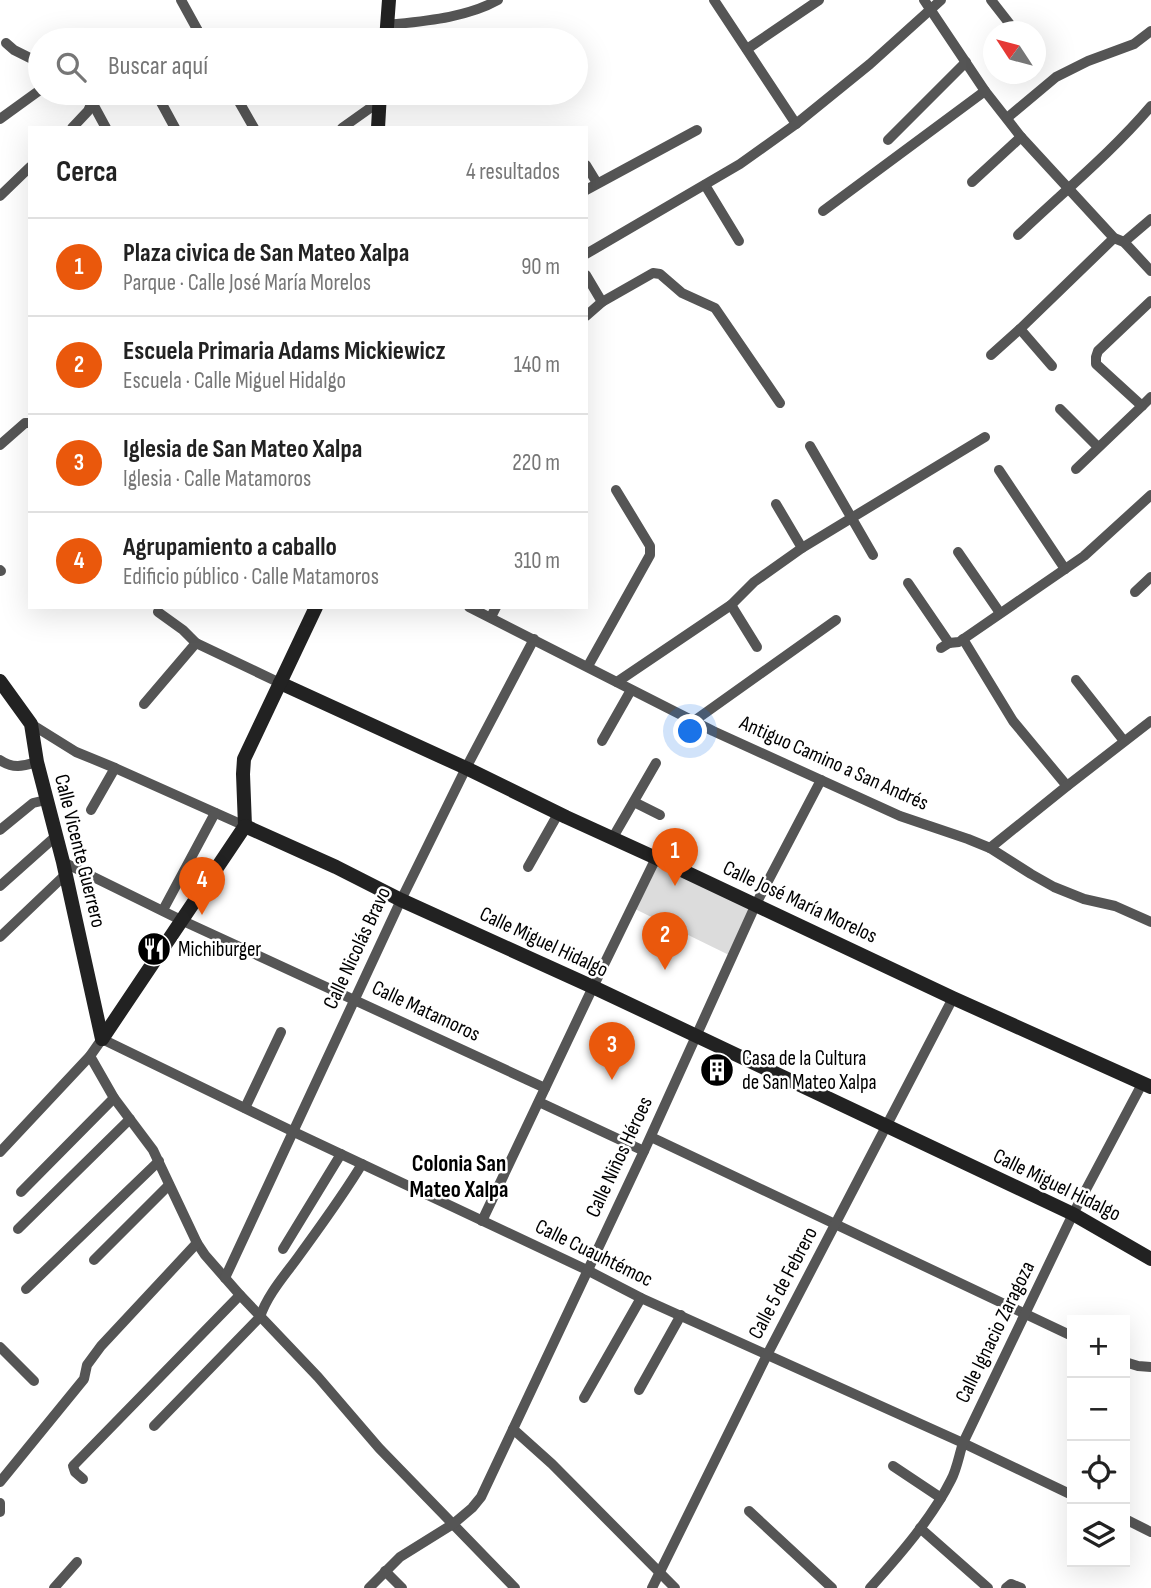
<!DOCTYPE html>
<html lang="es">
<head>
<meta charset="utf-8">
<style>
  :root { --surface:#fff; --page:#f6f6f6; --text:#222; --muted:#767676; --line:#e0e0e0; --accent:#ea580c }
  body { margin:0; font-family:"Sofia Sans Condensed",sans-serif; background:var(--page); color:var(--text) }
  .controls { position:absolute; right:21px; bottom:21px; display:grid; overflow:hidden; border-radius:0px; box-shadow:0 7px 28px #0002 }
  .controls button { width:63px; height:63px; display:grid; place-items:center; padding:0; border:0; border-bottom:2px solid var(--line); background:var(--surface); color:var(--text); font:35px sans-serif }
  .compass { position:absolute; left:983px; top:21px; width:63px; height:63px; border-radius:50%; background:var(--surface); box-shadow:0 7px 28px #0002; rotate:306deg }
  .you { position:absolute; left:691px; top:732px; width:24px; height:24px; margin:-18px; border:5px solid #fff; border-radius:50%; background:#1a73e8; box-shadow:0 0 0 10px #1a73e833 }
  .badge { display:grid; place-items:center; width:46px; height:46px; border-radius:50%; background:var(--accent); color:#fff; font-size:23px; font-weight:700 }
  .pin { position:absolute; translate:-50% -58px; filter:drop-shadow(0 2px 4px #0008) }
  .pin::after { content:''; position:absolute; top:37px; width:24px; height:21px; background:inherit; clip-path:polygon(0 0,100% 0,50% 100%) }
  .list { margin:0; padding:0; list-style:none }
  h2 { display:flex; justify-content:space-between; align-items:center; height:91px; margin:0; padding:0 28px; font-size:30px }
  h2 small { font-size:23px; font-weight:400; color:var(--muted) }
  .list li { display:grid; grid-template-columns:46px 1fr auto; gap:21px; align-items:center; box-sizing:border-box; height:98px; padding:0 28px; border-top:2px solid var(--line) }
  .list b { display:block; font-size:26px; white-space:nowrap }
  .list p { margin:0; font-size:23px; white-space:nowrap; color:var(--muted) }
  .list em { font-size:23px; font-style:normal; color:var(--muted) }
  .icon { flex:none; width:38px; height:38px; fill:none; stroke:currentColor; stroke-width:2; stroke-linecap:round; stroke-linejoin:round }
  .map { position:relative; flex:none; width:1151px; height:1588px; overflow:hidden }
  .search { position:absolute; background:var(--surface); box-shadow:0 7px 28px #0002; left:28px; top:28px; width:560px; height:77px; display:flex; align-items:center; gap:18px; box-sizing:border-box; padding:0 24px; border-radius:38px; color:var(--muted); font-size:26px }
  .panel { position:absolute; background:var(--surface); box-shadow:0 7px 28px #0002; left:28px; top:126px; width:560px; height:483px; border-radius:0px }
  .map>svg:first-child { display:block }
  .green { fill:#dcdcdc }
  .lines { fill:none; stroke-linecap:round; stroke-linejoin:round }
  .street { stroke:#555; stroke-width:10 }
  .secondary { stroke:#222; stroke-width:14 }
  .labels { text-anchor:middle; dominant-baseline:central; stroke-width:5; stroke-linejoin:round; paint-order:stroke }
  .street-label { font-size:21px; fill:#000; stroke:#fff }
  .poi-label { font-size:21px; fill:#000; stroke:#fff; text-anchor:start }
  .neighbourhood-label { font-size:23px; font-weight:bold; fill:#000; stroke:#fff }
</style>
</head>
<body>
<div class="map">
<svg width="1151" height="1588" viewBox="0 0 1151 1588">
  <rect width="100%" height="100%" fill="#fff"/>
  <polygon class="green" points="656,863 752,910 729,955 635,909"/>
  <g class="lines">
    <g class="street">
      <polyline points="181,0 203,40"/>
      <polyline points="714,0 796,124"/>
      <polyline points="924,0 985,91 1021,137 1114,238 1124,242 1151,271"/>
      <polyline points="991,0 1016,32"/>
      <path d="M387,25C424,21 466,18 498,0"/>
      <polyline points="179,40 198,31"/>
      <polyline points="6,43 14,50 40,63"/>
      <polyline points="747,49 819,0"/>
      <polyline points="156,93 175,128"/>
      <polyline points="234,93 254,128"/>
      <polyline points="93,104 106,128"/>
      <polyline points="1007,118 1056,77 1088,61 1134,44 1151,31"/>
      <polyline points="0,119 40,90"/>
      <polyline points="72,128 88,111 96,93"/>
      <polyline points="342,128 380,101"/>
      <polyline points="888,140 966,62"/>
      <polyline points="586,165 597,183"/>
      <polyline points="972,182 1021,137"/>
      <polyline points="705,185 739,241"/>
      <polyline points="586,190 697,130"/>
      <polyline points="0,196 30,167"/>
      <polyline points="823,211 985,91"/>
      <path d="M1018,235C1063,192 1111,153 1151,106"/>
      <polyline points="1124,242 1151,219"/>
      <polyline points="586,254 740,164 796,124 870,64 941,0"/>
      <polyline points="586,275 602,302 586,316"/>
      <polyline points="602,302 653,273 660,274 682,293 715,308 780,403"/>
      <polyline points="1020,329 1052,366"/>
      <polyline points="991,355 1020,329 1114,238"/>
      <polyline points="1142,406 1151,397"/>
      <polyline points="1060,409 1098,447"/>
      <polyline points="0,445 25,423 30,423"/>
      <polyline points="810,446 873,555"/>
      <polyline points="1076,469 1142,406 1096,364 1096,357 1098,351 1151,301"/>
      <polyline points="999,470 1065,569"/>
      <polyline points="776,504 802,548"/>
      <polyline points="958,552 1000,613"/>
      <polyline points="0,570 1,571"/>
      <polyline points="908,583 949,643"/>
      <polyline points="1135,592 1151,577"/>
      <polyline points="731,605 757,647"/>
      <polyline points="469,607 713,731 900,816 968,839 990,848 1031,874 1054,887 1084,899 1115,906 1151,922"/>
      <polyline points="158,612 183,630 196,643 280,683"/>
      <polyline points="491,617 496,607"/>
      <polyline points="963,639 1013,721 1067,786"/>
      <polyline points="941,648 949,643 959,642 1084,556 1151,495"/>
      <polyline points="588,666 650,555 650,546 616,490"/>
      <polyline points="1076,680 1124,741"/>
      <polyline points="617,682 731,605 754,582 802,548 985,437"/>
      <polyline points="144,704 196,643"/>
      <polyline points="694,721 836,620"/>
      <polyline points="31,724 76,752 115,768 245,826"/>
      <polyline points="602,741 631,690"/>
      <path d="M0,760C13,769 23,766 37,762"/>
      <polyline points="634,802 660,815"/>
      <polyline points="91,810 115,768"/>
      <polyline points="0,830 33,803 46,800"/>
      <polyline points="612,839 656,763"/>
      <polyline points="990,848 1067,786 1151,721"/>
      <polyline points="63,862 181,920 545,1088"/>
      <polyline points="528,867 558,814"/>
      <polyline points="0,886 55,837"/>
      <polyline points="163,910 215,813"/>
      <polyline points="0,937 65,875"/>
      <polyline points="90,1056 114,1098 153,1150 197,1243 205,1255 240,1295 318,1377 379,1448 515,1588"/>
      <polyline points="539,1102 644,1151"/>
      <polyline points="245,1108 281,1032"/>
      <polyline points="651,1137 1072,1336"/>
      <polyline points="0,1152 90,1056 102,1039 294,1132 587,1270 641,1298 963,1443 1072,1495"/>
      <polyline points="21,1192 114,1098"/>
      <polyline points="482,1221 593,987 656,858"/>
      <polyline points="18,1229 130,1119"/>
      <polyline points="283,1249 341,1154"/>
      <polyline points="94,1260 169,1185"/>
      <polyline points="225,1278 401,900 466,768 534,639"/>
      <polyline points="26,1289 159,1161"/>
      <polyline points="0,1347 34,1381"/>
      <polyline points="1125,1362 1138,1366 1151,1367"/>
      <polyline points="639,1390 681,1315"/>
      <polyline points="584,1398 641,1298"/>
      <path d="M154,1426L260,1317C268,1293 287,1273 301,1253C322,1224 344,1194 362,1164"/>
      <polyline points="513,1429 552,1464 675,1588"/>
      <polyline points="893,1466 941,1498"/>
      <polyline points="83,1479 75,1472 73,1466 76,1463 240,1295"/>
      <polyline points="0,1482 84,1379 87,1365 101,1346 197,1243"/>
      <polyline points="0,1503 0,1512"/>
      <polyline points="749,1511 832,1588"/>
      <polyline points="1125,1519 1151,1532"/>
      <polyline points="920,1528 988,1588"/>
      <polyline points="385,1571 402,1588"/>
      <polyline points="54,1588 77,1562"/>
      <polyline points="369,1588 400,1557 453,1524 472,1508 481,1497 644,1151 756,904 821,780"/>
      <polyline points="652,1588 767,1355 953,998"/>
      <path d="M870,1588C899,1556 932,1518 951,1480C957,1469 959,1455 963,1443L1073,1214L1142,1084"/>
      <polyline points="1006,1588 1011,1584 1021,1588"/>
    </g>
    <g class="secondary">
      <polyline points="386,40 389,0"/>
      <polyline points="378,128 380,93"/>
      <polyline points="0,681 31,724 37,762 63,862 102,1039"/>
      <polyline points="280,683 466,768 566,817 656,858 953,998 1151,1087"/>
      <polyline points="245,826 336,867 401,900 593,987 1073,1214 1151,1259"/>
      <polyline points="245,826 243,774 244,759 316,607"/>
      <polyline points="102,1039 245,826"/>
    </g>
  </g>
  <defs>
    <g id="restaurant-disc" transform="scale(1.75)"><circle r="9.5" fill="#000" stroke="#fff"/><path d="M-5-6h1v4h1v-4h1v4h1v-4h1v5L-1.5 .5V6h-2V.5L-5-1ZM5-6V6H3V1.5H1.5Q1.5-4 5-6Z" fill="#fff"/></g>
    <g id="building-disc" transform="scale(1.75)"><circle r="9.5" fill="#000" stroke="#fff"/><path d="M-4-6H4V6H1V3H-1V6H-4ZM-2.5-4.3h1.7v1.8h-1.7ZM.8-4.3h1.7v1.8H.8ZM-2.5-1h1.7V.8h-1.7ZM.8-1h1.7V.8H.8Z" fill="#fff"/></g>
  </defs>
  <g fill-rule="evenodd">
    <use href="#restaurant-disc" x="154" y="949"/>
    <use href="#building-disc" x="717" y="1070"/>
  </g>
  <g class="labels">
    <g class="street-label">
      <text transform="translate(834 763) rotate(24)">Antiguo Camino a San Andrés</text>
      <text transform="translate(80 851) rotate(76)">Calle Vicente Guerrero</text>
      <text transform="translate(800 902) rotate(25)">Calle José María Morelos</text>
      <text transform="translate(544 942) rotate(25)">Calle Miguel Hidalgo</text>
      <text transform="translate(357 948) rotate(-65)">Calle Nicolás Bravo</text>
      <text transform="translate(426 1011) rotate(25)">Calle Matamoros</text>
      <text transform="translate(619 1157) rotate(-65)">Calle Niños Héroes</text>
      <text transform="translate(1057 1185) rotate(26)">Calle Miguel Hidalgo</text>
      <text transform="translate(594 1253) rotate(26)">Calle Cuauhtémoc</text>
      <text transform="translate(783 1283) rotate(-62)">Calle 5 de Febrero</text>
      <text transform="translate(995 1332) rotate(-64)">Calle Ignacio Zaragoza</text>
    </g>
    <g class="poi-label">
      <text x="178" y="949">Michiburger</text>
      <text x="742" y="1058">Casa de la Cultura<tspan x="742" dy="24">de San Mateo Xalpa</tspan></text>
    </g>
    <g class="neighbourhood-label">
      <text x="459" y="1164">Colonia San<tspan x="459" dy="26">Mateo Xalpa</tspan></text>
    </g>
  </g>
</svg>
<div class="controls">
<button>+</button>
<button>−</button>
<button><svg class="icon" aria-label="locate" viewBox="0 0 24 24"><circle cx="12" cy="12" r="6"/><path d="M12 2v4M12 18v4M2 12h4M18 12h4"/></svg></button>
<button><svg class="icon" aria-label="layers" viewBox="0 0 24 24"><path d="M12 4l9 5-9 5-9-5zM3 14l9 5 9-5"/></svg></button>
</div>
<svg class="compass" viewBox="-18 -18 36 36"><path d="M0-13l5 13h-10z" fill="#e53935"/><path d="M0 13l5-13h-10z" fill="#767676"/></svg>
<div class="you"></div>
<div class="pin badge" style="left:675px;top:886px">1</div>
<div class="pin badge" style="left:665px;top:970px">2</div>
<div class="pin badge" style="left:612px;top:1080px">3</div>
<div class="pin badge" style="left:202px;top:915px">4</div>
<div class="search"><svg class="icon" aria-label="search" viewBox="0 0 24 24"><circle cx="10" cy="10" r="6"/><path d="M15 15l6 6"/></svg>Buscar aquí</div>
<section class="panel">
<h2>Cerca<small>4 resultados</small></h2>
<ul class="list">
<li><span class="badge">1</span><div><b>Plaza civica de San Mateo Xalpa</b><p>Parque · Calle José María Morelos</p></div><em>90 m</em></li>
<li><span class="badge">2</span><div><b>Escuela Primaria Adams Mickiewicz</b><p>Escuela · Calle Miguel Hidalgo</p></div><em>140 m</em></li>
<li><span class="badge">3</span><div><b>Iglesia de San Mateo Xalpa</b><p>Iglesia · Calle Matamoros</p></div><em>220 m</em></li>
<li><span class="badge">4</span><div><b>Agrupamiento a caballo</b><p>Edificio público · Calle Matamoros</p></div><em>310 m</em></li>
</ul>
</section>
</div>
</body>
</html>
